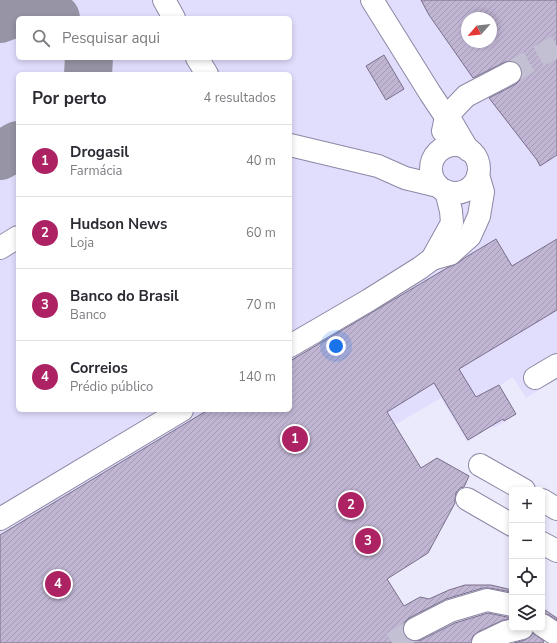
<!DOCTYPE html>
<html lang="pt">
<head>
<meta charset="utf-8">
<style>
  :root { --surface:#fff; --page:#f2f2f3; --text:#2b2b33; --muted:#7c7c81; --line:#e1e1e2; --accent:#ad2262 }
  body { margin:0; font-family:"Nunito Sans",sans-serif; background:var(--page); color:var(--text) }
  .controls { position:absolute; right:12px; bottom:12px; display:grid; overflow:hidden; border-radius:6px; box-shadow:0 2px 6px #0003 }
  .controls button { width:36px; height:36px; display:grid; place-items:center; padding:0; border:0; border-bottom:1px solid var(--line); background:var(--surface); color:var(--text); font:20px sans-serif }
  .compass { position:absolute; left:461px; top:12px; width:36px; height:36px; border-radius:50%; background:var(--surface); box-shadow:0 2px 6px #0003; rotate:243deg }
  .you { position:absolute; left:336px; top:346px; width:14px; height:14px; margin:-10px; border:3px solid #fff; border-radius:50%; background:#1a73e8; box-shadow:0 0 0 6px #1a73e833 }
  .badge { display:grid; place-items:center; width:26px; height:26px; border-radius:50%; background:var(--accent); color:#fff; font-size:13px; font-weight:700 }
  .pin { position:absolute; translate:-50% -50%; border:2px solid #fff; box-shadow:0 1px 4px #0006 }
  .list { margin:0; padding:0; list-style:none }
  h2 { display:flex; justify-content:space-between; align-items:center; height:52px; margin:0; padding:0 16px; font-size:17px }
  h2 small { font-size:13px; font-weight:400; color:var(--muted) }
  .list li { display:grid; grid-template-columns:26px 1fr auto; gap:12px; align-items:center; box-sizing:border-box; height:72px; padding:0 16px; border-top:1px solid var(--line) }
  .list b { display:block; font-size:15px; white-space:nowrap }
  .list p { margin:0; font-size:13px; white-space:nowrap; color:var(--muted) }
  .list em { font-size:13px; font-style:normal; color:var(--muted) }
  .icon { flex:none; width:22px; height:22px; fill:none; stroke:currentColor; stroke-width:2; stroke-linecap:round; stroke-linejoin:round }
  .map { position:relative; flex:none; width:557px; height:643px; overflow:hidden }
  .search { position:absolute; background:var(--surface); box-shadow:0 2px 6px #0003; left:16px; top:16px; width:276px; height:44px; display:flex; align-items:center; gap:10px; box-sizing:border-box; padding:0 14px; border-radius:6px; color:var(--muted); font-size:15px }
  .panel { position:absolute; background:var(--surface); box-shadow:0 2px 6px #0003; left:16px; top:72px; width:276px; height:340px; border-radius:6px }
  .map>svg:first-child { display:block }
  .built { fill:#e1defd; fill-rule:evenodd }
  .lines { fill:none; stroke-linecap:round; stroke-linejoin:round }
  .taxiway { stroke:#9795a5; stroke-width:48 }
  .building { fill:url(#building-hatch); stroke:#7a6f8a; fill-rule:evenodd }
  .minor-tunnel { stroke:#c2c0d2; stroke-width:22; stroke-dasharray:22 11; stroke-linecap:butt }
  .minor-casing { stroke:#8c88a5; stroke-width:24 }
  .minor { stroke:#fff; stroke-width:22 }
</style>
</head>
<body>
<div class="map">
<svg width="557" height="643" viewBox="0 0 557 643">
  <defs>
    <pattern id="building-hatch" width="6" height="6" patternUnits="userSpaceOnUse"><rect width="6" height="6" fill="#c0b5d3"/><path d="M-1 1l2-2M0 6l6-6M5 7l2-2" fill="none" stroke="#a59bb5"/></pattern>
  </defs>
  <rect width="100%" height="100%" fill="#ebe9fc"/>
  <path class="built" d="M0,0H557V379L526,398L513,377L499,386L516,415L494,428L492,426L467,442L441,398L386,430L384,576L423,643H0ZM18,18H290V58H18ZM467,18H491V42H467ZM18,74H290V410H18Z"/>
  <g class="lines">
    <g class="taxiway">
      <path d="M0,19C18,11 37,12 56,18"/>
      <polyline points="88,74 89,58"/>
      <polyline points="0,156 18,145"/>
    </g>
  </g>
  <g class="building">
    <path d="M421,0H557V155L540,166L537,160L489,98L516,84L520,80L522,74L521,67L516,62L511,61L505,62L473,78L429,15ZM467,18H491V42H467Z"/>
    <polygon points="384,55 404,89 386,100 366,66"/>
    <polygon points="496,239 512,266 557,239 557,310 459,369 476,397 499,385 516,414 504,421 503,419 468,440 434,383 387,412 421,468 437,458 469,476 464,487 460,488 456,493 455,499 455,503 428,553 387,579 404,606 420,597 429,599 449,590 465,585 491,585 512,590 512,592 489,588 483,588 446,599 409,618 404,623 403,629 404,634 408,639 414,641 421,640 455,623 488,613 512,618 501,621 478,632 473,636 471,643 0,643 0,535 208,410 290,410 290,361 447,268 458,263 466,257"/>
    <polygon points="542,608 557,618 557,620 549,615 542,613"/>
    <polygon points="533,633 544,641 543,643 514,643 525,640 530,637"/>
  </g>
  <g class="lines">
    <g class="minor-tunnel">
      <polyline points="510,73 557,46"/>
      <polyline points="392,643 415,629"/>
    </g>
    <g class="minor-casing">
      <g id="minor">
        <polyline points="164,0 174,18"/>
        <polyline points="372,0 430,93 446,117 451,121 468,150"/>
        <polyline points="197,58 207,74"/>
        <polyline points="443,131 446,117 466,96 510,73"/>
        <polyline points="290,145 378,166 405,178 438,186"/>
        <circle cx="455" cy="169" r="24"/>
        <polyline points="0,248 18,237"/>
        <polyline points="432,259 450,254 470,236 479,216 483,192 478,175"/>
        <polyline points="290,346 369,300 420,268 432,259 452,223 451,211 446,191"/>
        <polyline points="535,378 557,365"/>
        <polyline points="480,465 524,490"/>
        <polyline points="467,499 512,525"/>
        <polyline points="542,500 557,509"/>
        <polyline points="0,519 182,410"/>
        <polyline points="542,543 557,551"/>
        <polyline points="542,625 557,635"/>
        <polyline points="415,629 450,611 487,600 512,605"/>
        <polyline points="483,643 506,632 522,628"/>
      </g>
    </g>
    <use href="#minor" class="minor"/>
  </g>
</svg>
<div class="controls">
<button>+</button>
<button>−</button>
<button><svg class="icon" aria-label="locate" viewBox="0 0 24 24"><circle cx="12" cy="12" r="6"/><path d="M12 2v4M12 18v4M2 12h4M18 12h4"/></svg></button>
<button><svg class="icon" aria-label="layers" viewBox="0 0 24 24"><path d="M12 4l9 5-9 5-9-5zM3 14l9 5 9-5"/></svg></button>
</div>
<svg class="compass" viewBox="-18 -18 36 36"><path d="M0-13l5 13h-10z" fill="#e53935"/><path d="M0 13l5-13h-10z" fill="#7c7c81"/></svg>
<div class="you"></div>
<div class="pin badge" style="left:295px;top:439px">1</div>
<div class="pin badge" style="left:351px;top:505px">2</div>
<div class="pin badge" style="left:368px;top:541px">3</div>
<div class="pin badge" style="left:58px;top:584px">4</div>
<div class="search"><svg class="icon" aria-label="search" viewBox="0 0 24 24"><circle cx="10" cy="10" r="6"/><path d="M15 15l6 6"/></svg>Pesquisar aqui</div>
<section class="panel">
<h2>Por perto<small>4 resultados</small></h2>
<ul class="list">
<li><span class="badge">1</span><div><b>Drogasil</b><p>Farmácia</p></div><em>40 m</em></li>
<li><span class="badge">2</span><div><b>Hudson News</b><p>Loja</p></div><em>60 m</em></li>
<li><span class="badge">3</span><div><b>Banco do Brasil</b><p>Banco</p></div><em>70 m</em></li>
<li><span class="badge">4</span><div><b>Correios</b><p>Prédio público</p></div><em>140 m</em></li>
</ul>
</section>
</div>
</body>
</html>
